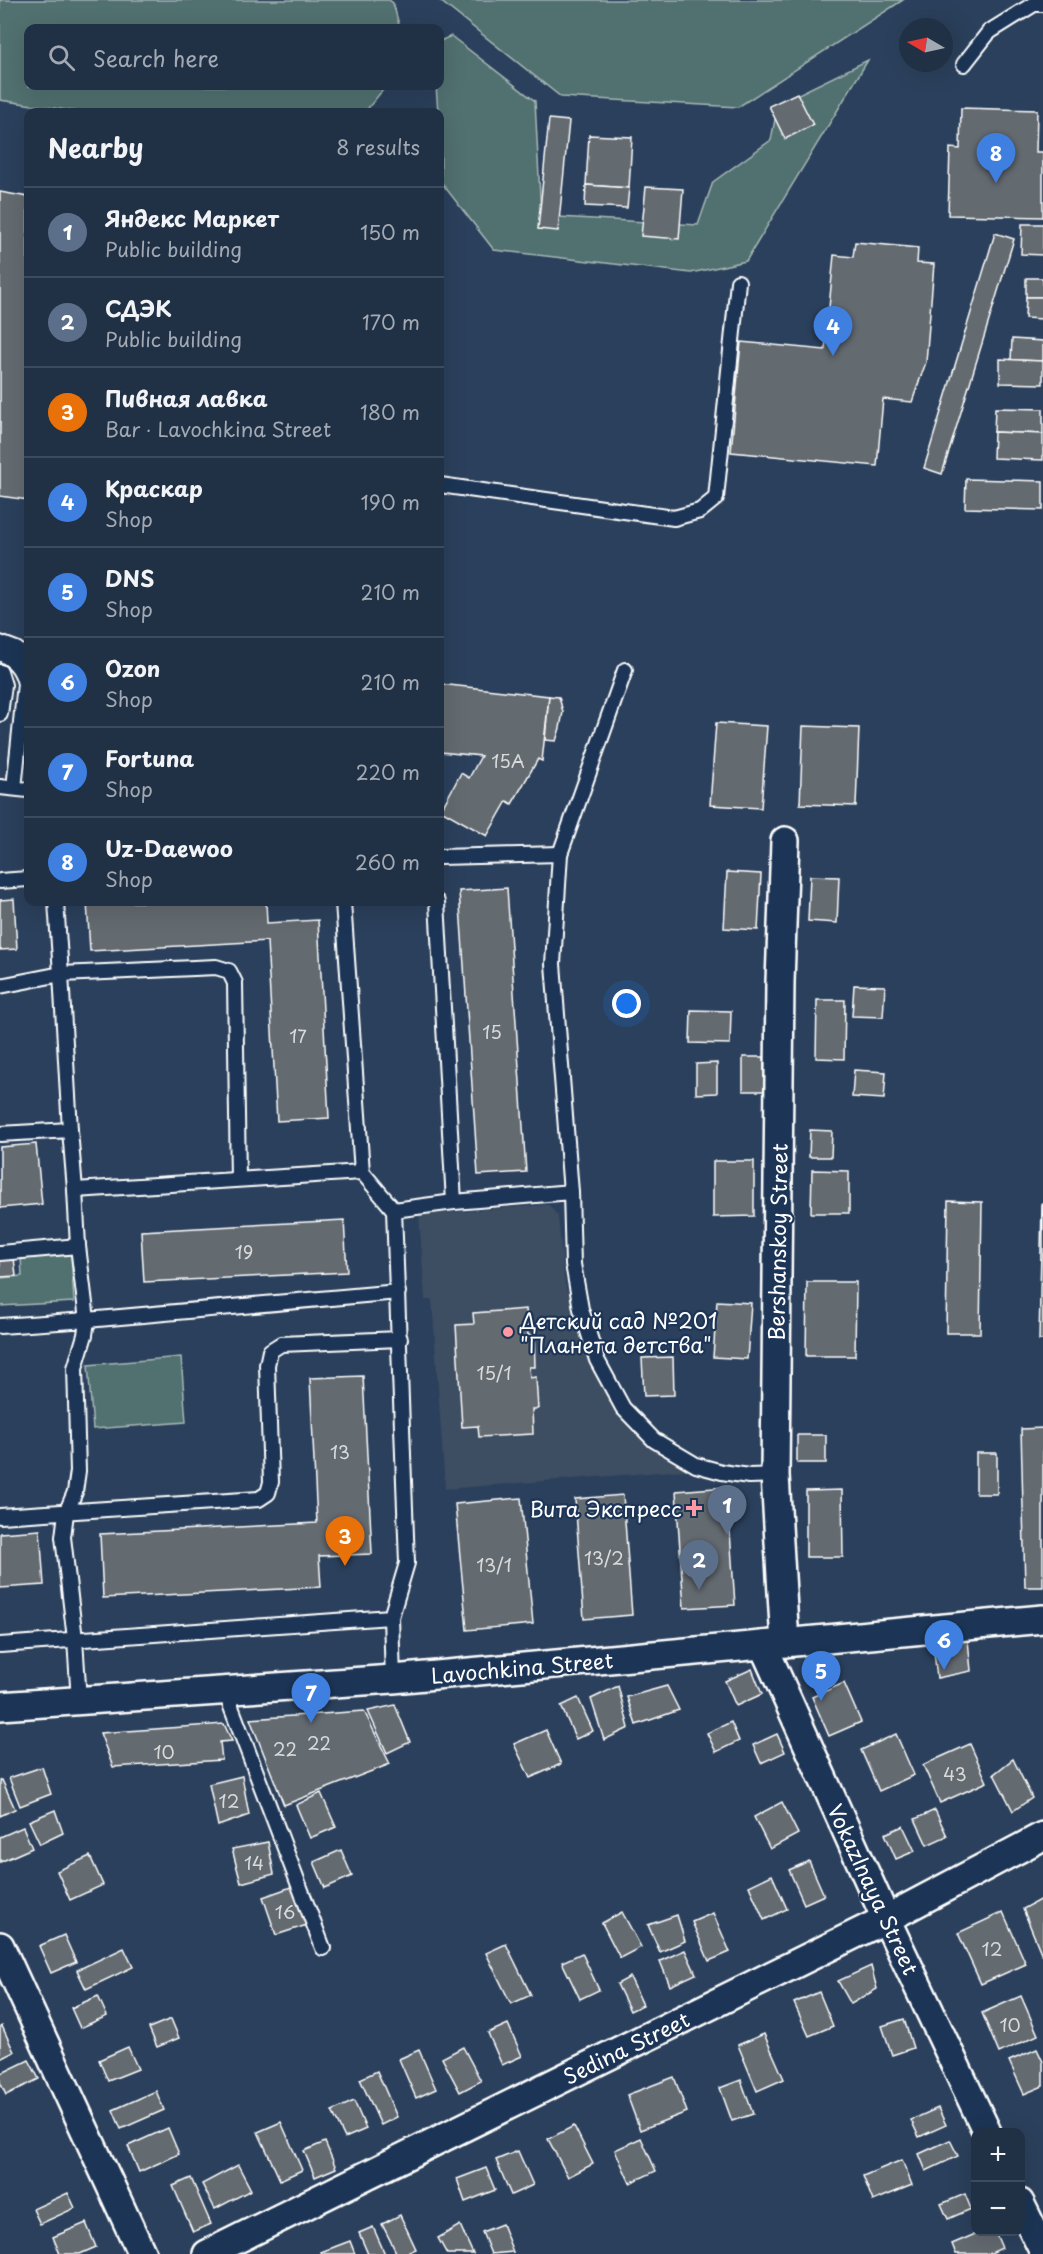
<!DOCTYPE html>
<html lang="en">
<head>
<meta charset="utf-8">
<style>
  :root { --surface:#203045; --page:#28384c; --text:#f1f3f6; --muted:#a2a9b3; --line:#3d4b5e; --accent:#ff9aa2 }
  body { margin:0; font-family:"Playpen Sans",sans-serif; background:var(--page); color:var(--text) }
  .controls { position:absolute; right:18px; bottom:18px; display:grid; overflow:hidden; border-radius:12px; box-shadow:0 6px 24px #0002 }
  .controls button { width:54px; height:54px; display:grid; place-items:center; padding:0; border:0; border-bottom:2px solid var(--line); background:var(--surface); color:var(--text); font:30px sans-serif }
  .compass { position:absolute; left:899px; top:18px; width:54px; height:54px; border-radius:50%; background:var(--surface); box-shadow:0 6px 24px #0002; rotate:279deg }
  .you { position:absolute; left:627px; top:1004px; width:21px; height:21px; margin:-15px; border:4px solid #fff; border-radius:50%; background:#1a73e8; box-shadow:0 0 0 9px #1a73e833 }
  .badge { display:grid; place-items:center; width:39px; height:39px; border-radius:50%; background:var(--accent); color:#fff; font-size:20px; font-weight:700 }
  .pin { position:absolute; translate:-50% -50px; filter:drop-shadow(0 2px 3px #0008) }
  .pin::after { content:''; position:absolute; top:32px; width:21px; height:18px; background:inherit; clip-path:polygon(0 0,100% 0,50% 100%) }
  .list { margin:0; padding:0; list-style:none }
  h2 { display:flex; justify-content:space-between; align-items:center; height:78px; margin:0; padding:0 24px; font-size:26px }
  h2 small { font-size:20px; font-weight:400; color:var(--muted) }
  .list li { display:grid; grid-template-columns:39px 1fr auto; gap:18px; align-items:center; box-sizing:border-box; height:90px; padding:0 24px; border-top:2px solid var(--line) }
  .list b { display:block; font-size:22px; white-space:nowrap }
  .list p { margin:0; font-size:20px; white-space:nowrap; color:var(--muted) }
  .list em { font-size:20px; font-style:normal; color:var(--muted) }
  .icon { flex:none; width:33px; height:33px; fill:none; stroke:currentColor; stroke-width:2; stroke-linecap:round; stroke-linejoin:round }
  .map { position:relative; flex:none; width:1043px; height:2254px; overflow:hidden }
  .search { position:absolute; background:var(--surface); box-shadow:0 6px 24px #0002; left:24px; top:24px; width:420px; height:66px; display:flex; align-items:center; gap:15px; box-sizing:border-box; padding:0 21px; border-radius:12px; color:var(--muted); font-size:22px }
  .panel { position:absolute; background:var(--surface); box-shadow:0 6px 24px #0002; left:24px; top:108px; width:420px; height:798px; border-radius:12px }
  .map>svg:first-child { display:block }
  .built { fill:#3c4d62 }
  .green { fill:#51706f; stroke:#a8b8b7; stroke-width:1.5 }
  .building { fill:#646a6f; stroke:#fff; stroke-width:1.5 }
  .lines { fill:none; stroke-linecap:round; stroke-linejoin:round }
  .lane-casing { stroke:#fff; stroke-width:18 }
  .street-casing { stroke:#fff; stroke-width:32 }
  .lane { stroke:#1d3557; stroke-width:14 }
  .street { stroke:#1d3557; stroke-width:27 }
  .poi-dot { fill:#ff9aa2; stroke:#1d3557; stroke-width:2 }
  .labels { text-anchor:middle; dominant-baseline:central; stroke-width:4.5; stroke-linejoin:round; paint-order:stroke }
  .number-label { font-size:18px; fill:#d8dadb }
  .street-label { font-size:21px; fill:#fff; stroke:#1d3557 }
  .poi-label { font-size:21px; fill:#fff; stroke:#1d3557; text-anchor:start }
</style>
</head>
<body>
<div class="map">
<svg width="1043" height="2254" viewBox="0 0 1043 2254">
  <rect width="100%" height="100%" fill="#2b405c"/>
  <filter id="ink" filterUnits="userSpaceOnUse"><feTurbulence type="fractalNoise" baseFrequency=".0167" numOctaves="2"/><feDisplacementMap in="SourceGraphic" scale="12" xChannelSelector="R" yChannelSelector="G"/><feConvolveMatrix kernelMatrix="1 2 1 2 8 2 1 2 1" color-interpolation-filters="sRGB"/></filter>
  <g filter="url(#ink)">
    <polygon class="built" points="542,1205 549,1205 558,1216 565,1284 593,1364 613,1406 630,1429 655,1450 686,1470 445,1489 432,1300 425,1300 419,1215"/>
    <g class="green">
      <polygon points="0,0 389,0 393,3 400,28 28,28 28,86 386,86 365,112 79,112 0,100"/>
      <polygon points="439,0 903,0 738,107 561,97"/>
      <polygon points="451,36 535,101 541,216 698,225 713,182 771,140 778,104 868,60 746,261 691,273 494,250 441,182 440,112 438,112 436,86 440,86 440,41"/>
      <polygon points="71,1254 74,1302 0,1306 0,1278 22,1276 21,1256"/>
      <polygon points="181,1357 186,1422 93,1429 88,1365"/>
    </g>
    <g class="building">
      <polygon points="797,93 813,125 785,139 769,106"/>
      <polygon points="961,108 1037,110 1036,152 1043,152 1043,217 948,215 950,148 960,149"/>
      <polygon points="549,119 569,121 558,231 538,229"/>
      <polygon points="589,135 632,137 629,188 586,185"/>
      <polygon points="586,185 629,188 627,208 585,206"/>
      <polygon points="646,187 683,189 679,239 641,236"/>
      <polygon points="0,192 28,197 28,500 0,496"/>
      <polygon points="1022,224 1043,224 1043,255 1021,254"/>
      <polygon points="995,233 1014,239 942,474 924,468"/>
      <polygon points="855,242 918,248 917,263 934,264 926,362 912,402 883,399 877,466 731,452 741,342 825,350 834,255 853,257"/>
      <rect x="1026" y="278" width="17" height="19"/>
      <polygon points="1026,297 1043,297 1043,319 1025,318"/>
      <polygon points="1012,339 1043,341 1043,361 1011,360"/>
      <polygon points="1000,359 1043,361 1043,384 1000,383"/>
      <polygon points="995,408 1043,409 1043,434 994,432"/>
      <polygon points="994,432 1043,434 1043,460 993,458"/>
      <polygon points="966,479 1043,481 1043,510 965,508"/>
      <polygon points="440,684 549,696 542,761 538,759 512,804 507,801 487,836 441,810 461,773 469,778 481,756 440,752"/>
      <polygon points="549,696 559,697 563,712 560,728 556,741 545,740"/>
      <polygon points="716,723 767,726 761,808 710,805"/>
      <polygon points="803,726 859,728 856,806 800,804"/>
      <polygon points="727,872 761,874 758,930 724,928"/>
      <polygon points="810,876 839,877 837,923 808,921"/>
      <polygon points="507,888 526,1172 478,1175 459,891"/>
      <polygon points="14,899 17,949 0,950 0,900"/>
      <polygon points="87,902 266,902 267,923 318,920 329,1118 277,1121 267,941 90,951"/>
      <polygon points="854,985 885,986 883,1017 852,1016"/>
      <polygon points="817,1000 845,1000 844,1059 816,1058"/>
      <polygon points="691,1010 731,1011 730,1044 690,1043"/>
      <rect x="743" y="1057" width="21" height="34"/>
      <polygon points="717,1063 717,1093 696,1094 696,1064"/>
      <polygon points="854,1070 886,1072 884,1099 852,1097"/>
      <polygon points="810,1130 832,1131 831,1157 809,1157"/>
      <polygon points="36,1144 42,1204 0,1208 0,1147"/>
      <polygon points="713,1161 754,1161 754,1216 713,1217"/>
      <polygon points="812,1170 849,1171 849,1213 811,1213"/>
      <polygon points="948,1201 982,1202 980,1333 946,1333"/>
      <polygon points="1042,1204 1043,1204 1043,1340 1039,1340"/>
      <polygon points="344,1220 347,1272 144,1282 141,1231"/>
      <polygon points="14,1258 16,1276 0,1277 0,1259"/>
      <polygon points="807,1282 856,1282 855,1356 806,1356"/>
      <polygon points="717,1301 751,1303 747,1359 713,1357"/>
      <polygon points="526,1309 528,1335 534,1335 535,1367 529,1367 530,1378 536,1377 538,1409 532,1409 533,1434 479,1437 478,1426 462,1427 456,1325 474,1324 473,1313"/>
      <polygon points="673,1357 674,1395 644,1396 642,1358"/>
      <polygon points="363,1376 372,1554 319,1556 321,1587 103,1598 100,1534 317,1523 310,1378"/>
      <polygon points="1043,1428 1043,1587 1025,1587 1021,1429"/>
      <rect x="797" y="1435" width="29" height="28"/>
      <rect x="976" y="1453" width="21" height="41"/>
      <polygon points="727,1487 735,1605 684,1608 676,1491"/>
      <polygon points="842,1490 843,1557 806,1557 806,1491"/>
      <polygon points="623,1495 632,1615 584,1619 575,1499"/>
      <polygon points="521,1498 533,1624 467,1630 455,1504"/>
      <polygon points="40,1530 44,1585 0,1588 0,1533"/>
      <polygon points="968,1640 971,1671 937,1678 933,1643"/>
      <polygon points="752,1669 762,1694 736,1706 725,1681"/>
      <polygon points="844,1683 861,1722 829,1736 812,1697"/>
      <polygon points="618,1686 629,1728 604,1740 591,1699"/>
      <polygon points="667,1686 679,1710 636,1725 627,1697"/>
      <polygon points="578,1698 593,1731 576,1739 561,1706"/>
      <polygon points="395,1705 410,1742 387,1753 368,1711"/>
      <polygon points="364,1711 390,1764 284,1805 250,1719"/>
      <polygon points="731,1722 739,1741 716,1752 707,1733"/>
      <polygon points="224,1724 232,1741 220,1742 222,1760 113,1767 100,1733"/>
      <polygon points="546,1730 561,1764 530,1778 514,1744"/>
      <polygon points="777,1734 785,1752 761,1763 753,1745"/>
      <polygon points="896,1734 914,1775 879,1791 861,1750"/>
      <polygon points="970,1744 987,1782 940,1803 923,1765"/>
      <polygon points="1013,1759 1032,1798 1013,1811 994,1774"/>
      <polygon points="42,1767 51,1794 20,1806 9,1778"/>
      <polygon points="242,1776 249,1815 218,1826 209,1784"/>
      <polygon points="2,1780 15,1809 0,1816 0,1781"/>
      <polygon points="321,1793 336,1827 310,1838 296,1805"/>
      <polygon points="782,1802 798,1834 770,1849 754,1817"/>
      <polygon points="55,1810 63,1833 40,1844 29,1821"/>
      <polygon points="935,1810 947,1836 927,1845 915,1819"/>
      <polygon points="903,1826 915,1851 896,1859 885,1834"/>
      <polygon points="23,1827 32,1848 0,1862 0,1837"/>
      <polygon points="268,1842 274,1874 241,1883 232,1849"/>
      <polygon points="341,1850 352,1876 325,1888 314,1862"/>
      <polygon points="90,1856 103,1885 70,1900 57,1871"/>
      <polygon points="809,1861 824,1895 804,1904 789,1870"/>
      <polygon points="772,1875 787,1909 764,1920 749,1886"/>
      <polygon points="294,1886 307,1925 276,1935 263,1897"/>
      <polygon points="1043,1898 1043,1955 1042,1955 1023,1909"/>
      <polygon points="622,1912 641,1947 620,1958 602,1923"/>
      <polygon points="1003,1912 1026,1964 981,1984 958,1933"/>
      <polygon points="713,1913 730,1952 709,1961 692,1922"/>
      <polygon points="677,1915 685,1941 660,1952 648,1925"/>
      <polygon points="64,1935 76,1962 51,1973 39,1946"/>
      <polygon points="506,1944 531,1995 511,2004 486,1953"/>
      <polygon points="124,1948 133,1967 86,1989 77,1970"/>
      <polygon points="685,1950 696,1974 670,1986 660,1961"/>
      <polygon points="582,1953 599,1990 580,1999 562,1962"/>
      <polygon points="871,1966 877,1989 851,2004 838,1981"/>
      <polygon points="630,1977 643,2005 630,2011 617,1984"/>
      <polygon points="819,1992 833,2026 809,2036 794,2003"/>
      <polygon points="98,1996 107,2016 80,2028 71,2008"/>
      <polygon points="1021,1996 1038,2035 999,2053 982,2013"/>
      <polygon points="171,2019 179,2038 157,2047 149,2028"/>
      <polygon points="904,2019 913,2048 892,2055 882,2026"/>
      <polygon points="508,2024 522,2056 502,2065 488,2033"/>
      <polygon points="2,2026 14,2052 0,2059 0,2027"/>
      <polygon points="764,2034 784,2079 757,2091 738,2045"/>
      <polygon points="128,2047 138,2069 108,2081 99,2060"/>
      <polygon points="463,2047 481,2081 460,2092 442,2058"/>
      <polygon points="1037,2049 1043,2062 1043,2086 1024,2094 1009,2061"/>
      <polygon points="419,2050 436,2089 416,2098 399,2059"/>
      <polygon points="29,2060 39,2079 6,2095 0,2082 0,2074"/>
      <polygon points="377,2071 397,2117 381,2125 360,2079"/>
      <polygon points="674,2077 687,2112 640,2130 627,2095"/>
      <polygon points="741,2080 753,2114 732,2121 720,2088"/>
      <polygon points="156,2091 164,2110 121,2129 113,2110"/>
      <polygon points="354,2101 366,2129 345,2138 332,2111"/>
      <polygon points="938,2108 946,2125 919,2137 911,2120"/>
      <polygon points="281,2122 302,2170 280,2180 258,2132"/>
      <polygon points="574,2126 593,2164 568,2177 548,2139"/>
      <polygon points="168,2128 179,2154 139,2172 128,2146"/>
      <polygon points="641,2138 656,2171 630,2183 615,2150"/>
      <polygon points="950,2140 958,2156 926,2171 919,2154"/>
      <polygon points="325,2142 336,2168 315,2177 304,2151"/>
      <polygon points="518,2151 533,2185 511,2195 496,2160"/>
      <polygon points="902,2160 912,2185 873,2201 863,2176"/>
      <polygon points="238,2165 251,2190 215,2209 202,2184"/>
      <polygon points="486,2168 495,2190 465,2202 457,2179"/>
      <polygon points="191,2178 211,2224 193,2232 173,2186"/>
      <polygon points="68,2193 75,2208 40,2224 33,2209"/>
      <polygon points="965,2194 971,2209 948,2219 941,2204"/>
      <polygon points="400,2215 416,2249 405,2254 397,2254 382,2224"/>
      <polygon points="86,2223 96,2247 80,2254 60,2254 53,2237"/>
      <polygon points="502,2224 513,2252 491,2254 482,2232"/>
      <polygon points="460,2225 473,2254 447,2254 438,2238"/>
      <polygon points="373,2227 385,2254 368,2254 359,2233"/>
      <polygon points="980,2232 995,2232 1002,2248 989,2254 956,2254 952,2244"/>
      <polygon points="350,2241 355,2254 322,2254 321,2252"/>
    </g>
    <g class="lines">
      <g class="lane-casing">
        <g id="lane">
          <polyline points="964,64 989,32 1034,4 1043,4"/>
          <polyline points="440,485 674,518 700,511 716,498 738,282"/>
          <polyline points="0,643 16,649 28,659"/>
          <path d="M0,653C14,660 22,668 25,684L14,788"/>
          <polyline points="0,672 4,685 0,714"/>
          <polyline points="0,787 28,790"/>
          <polyline points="560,854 625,670"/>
          <polyline points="0,881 28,879"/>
          <polyline points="56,902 61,974 216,967 229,971 235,983 238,1179"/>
          <polyline points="437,902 454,1202"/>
          <polyline points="0,986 61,974 70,1130"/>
          <polyline points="0,1134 70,1130 75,1190"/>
          <polyline points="362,1172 75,1190 78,1246 87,1320 398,1292"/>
          <polyline points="571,1192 573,1264 581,1309 597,1360 623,1408 654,1440 696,1465 722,1472 749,1476 775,1475"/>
          <polyline points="394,1210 454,1202 571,1192 553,964 560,854 440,857"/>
          <polyline points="0,1253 78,1246"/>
          <polyline points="0,1326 87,1320 85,1335 75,1368 78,1471 75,1492 66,1513 63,1537 75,1639 79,1701"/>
          <polyline points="0,1516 259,1499 268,1493 271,1482 267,1365 270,1351 281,1344 400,1339"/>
          <polyline points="391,1617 393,1679"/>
          <polyline points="0,1645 391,1617 407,1563 394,1210 362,1172 343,902"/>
          <polyline points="225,1691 323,1948"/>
        </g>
      </g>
      <g class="street-casing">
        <g id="street">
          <polyline points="785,841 780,982 775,1475 785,1643"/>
          <polyline points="763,1645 886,1919 987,2132"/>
          <polyline points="0,1706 393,1679 1043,1619"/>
          <polyline points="0,1946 142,2254"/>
          <polyline points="1020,2203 1043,2250"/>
          <polyline points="207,2254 886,1919 1043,1836"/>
        </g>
      </g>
      <use href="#lane" class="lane"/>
      <use href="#street" class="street"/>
    </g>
  </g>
  <g class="poi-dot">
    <circle cx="508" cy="1332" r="6"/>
    <path d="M691 1499h6v6h6v6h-6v6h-6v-6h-6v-6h6z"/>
  </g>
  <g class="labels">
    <g class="number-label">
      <text x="508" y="760">15А</text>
      <text x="492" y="1031">15</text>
      <text x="298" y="1035">17</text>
      <text x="244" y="1251">19</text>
      <text x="494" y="1372">15/1</text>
      <text x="340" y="1451">13</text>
      <text x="604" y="1557">13/2</text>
      <text x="494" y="1564">13/1</text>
      <text x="319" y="1742">22</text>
      <text x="285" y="1748">22</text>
      <text x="164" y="1751">10</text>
      <text x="955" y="1773">43</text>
      <text x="229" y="1800">12</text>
      <text x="254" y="1862">14</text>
      <text x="285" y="1911">16</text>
      <text x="992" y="1948">12</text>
      <text x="1010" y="2024">10</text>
    </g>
    <g class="street-label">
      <text transform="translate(777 1242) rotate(-89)">Bershanskoy Street</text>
      <text transform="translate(522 1667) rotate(-5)">Lavochkina Street</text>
      <text transform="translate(874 1889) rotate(65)">Vokazlnaya Street</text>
      <text transform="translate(626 2047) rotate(-26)">Sedina Street</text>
    </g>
    <g class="poi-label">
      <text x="520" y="1320">Детский сад №201<tspan x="520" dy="24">"Планета детства"</tspan></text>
      <text x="682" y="1508" text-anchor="end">Вита Экспресс</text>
    </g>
  </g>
</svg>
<div class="controls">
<button>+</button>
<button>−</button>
</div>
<svg class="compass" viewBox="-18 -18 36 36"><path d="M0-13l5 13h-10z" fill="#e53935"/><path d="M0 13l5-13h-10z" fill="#a2a9b3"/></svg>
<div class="you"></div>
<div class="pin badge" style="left:727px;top:1535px;background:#5c6f8a">1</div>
<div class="pin badge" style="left:699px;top:1590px;background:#5c6f8a">2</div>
<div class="pin badge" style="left:345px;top:1566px;background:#e8710a">3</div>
<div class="pin badge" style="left:833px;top:356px;background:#3f7fe0">4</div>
<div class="pin badge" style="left:821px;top:1701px;background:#3f7fe0">5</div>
<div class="pin badge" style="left:944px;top:1670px;background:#3f7fe0">6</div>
<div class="pin badge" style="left:311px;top:1723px;background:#3f7fe0">7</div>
<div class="pin badge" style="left:996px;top:183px;background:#3f7fe0">8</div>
<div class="search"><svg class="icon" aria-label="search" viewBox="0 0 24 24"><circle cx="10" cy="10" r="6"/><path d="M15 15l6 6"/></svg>Search here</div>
<section class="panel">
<h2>Nearby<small>8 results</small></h2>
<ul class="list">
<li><span class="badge" style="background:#5c6f8a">1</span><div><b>Яндекс Маркет</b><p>Public building</p></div><em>150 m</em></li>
<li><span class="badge" style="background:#5c6f8a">2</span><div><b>СДЭК</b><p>Public building</p></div><em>170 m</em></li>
<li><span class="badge" style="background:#e8710a">3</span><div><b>Пивная лавка</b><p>Bar · Lavochkina Street</p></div><em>180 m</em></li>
<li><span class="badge" style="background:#3f7fe0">4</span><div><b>Краскар</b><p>Shop</p></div><em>190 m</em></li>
<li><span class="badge" style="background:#3f7fe0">5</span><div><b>DNS</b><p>Shop</p></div><em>210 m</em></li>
<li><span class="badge" style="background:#3f7fe0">6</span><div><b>Ozon</b><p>Shop</p></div><em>210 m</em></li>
<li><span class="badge" style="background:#3f7fe0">7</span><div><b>Fortuna</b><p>Shop</p></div><em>220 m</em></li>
<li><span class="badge" style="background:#3f7fe0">8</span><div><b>Uz-Daewoo</b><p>Shop</p></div><em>260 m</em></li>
</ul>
</section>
</div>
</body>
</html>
